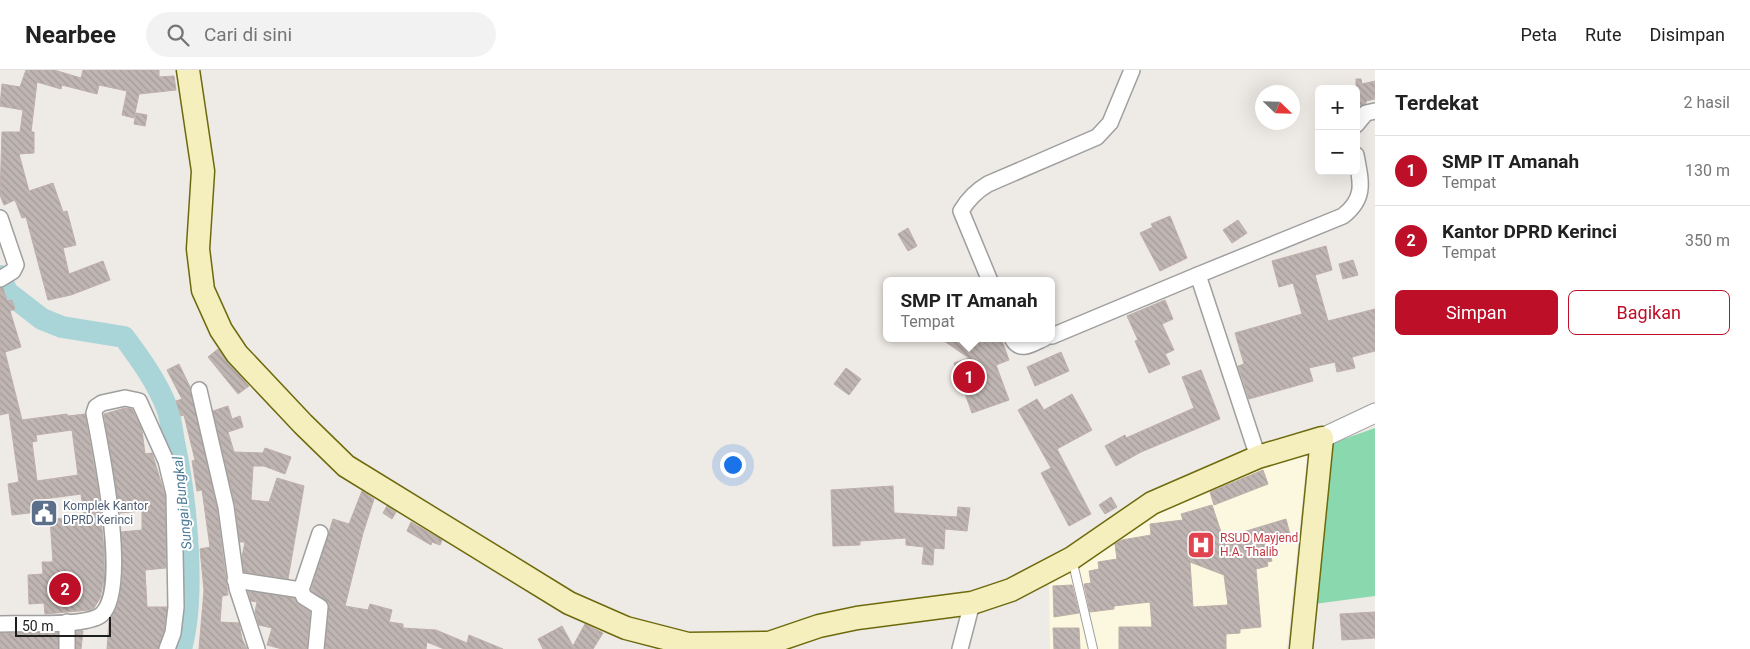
<!DOCTYPE html>
<html lang="id">
<head>
<meta charset="utf-8">
<style>
  :root { --surface:#fff; --page:#f2f2f2; --text:#222; --muted:#767676; --line:#e0e0e0; --accent:#bd0f28 }
  body { margin:0; font-family:Roboto,sans-serif; background:var(--page); color:var(--text) }
  .controls { position:absolute; right:15px; top:15px; display:grid; overflow:hidden; border-radius:8px; box-shadow:0 5px 20px #0002 }
  .controls button { width:45px; height:45px; display:grid; place-items:center; padding:0; border:0; border-bottom:1px solid var(--line); background:var(--surface); color:var(--text); font:25px sans-serif }
  .compass { position:absolute; left:1255px; top:15px; width:45px; height:45px; border-radius:50%; background:var(--surface); box-shadow:0 5px 20px #0002; rotate:113deg }
  .scale { position:absolute; left:15px; bottom:12px; width:96px; box-sizing:border-box; padding-left:5px; border:2px solid #1e1e1e; border-top:0; font-size:14px; line-height:18px; white-space:nowrap; color:#1e1e1e; -webkit-text-stroke:4px #fff; paint-order:stroke }
  .you { position:absolute; left:732px; top:394px; width:18px; height:18px; margin:-12px; border:4px solid #fff; border-radius:50%; background:#1a73e8; box-shadow:0 0 0 8px #1a73e833 }
  .badge { display:grid; place-items:center; width:32px; height:32px; border-radius:50%; background:var(--accent); color:#fff; font-size:16px; font-weight:700 }
  .pin { position:absolute; translate:-50% -50%; border:2px solid #fff; box-shadow:0 1px 5px #0006 }
  .popup { position:absolute; left:883px; top:207px; width:172px; height:65px; box-sizing:border-box; display:grid; place-content:center; border-radius:8px; background:var(--surface); filter:drop-shadow(0 1px 4px #0005); font-size:16px; white-space:nowrap; color:var(--muted) }
  .popup b { font-size:19px; color:var(--text) }
  .popup::after { content:''; position:absolute; left:50%; top:100%; margin-left:-10px; border:10px solid transparent; border-top-color:var(--surface) }
  .list { margin:0; padding:0; list-style:none }
  h2 { display:flex; justify-content:space-between; align-items:center; height:65px; margin:0; padding:0 20px; font-size:21px }
  h2 small { font-size:16px; font-weight:400; color:var(--muted) }
  .list li { display:grid; grid-template-columns:32px 1fr auto; gap:15px; align-items:center; box-sizing:border-box; height:70px; padding:0 20px; border-top:1px solid var(--line) }
  .list b { display:block; font-size:19px; white-space:nowrap }
  .list p { margin:0; font-size:16px; white-space:nowrap; color:var(--muted) }
  .list em { font-size:16px; font-style:normal; color:var(--muted) }
  .actions { display:flex; gap:10px; padding:15px 20px }
  .actions a { flex:1; padding:11px 0; border:1px solid var(--accent); border-radius:8px; text-align:center; font-size:18px; color:var(--accent) }
  .actions .main { background:var(--accent); color:#fff }
  .icon { flex:none; width:28px; height:28px; fill:none; stroke:currentColor; stroke-width:2; stroke-linecap:round; stroke-linejoin:round }
  .map { position:relative; flex:none; width:1375px; height:579px; overflow:hidden }
  header { display:flex; align-items:center; gap:30px; box-sizing:border-box; height:70px; padding:0 25px; background:var(--surface); border-bottom:1px solid var(--line) }
  header strong { font-size:24px }
  nav { display:flex; gap:28px; margin-inline-start:auto; font-size:18px }
  .search { width:350px; height:45px; background:var(--page); display:flex; align-items:center; gap:12px; box-sizing:border-box; padding:0 18px; border-radius:28px; color:var(--muted); font-size:19px }
  main { display:flex }
  aside { flex:1; background:var(--surface) }
  .map>svg:first-child { display:block }
  .education { fill:#fcf8e0 }
  .pitch { fill:#89d8ae }
  .lines { fill:none; stroke-linecap:round; stroke-linejoin:round }
  .river { stroke:#a9d5d9; stroke-width:22 }
  .building { fill:url(#building-back-hatch); stroke:#bfafa9; fill-rule:evenodd }
  .service-casing { stroke:#9f9f9f; stroke-width:10 }
  .minor-casing { stroke:#9f9f9f; stroke-width:18 }
  .tertiary-casing { stroke:#9f9f9f; stroke-width:21 }
  .secondary-casing { stroke:#6d6a0d; stroke-width:25 }
  .service { stroke:#fff; stroke-width:8 }
  .minor { stroke:#fff; stroke-width:15 }
  .tertiary { stroke:#fff; stroke-width:19 }
  .secondary { stroke:#f5efbd; stroke-width:22 }
  .labels { text-anchor:middle; dominant-baseline:central; stroke-width:4; stroke-linejoin:round; paint-order:stroke }
  .service-label { font-size:12px; fill:#4e5e75; stroke:#fff; text-anchor:start }
  .health-label { font-size:12px; fill:#be3a42; stroke:#fff; text-anchor:start }
  .water-label { font-size:14px; font-style:italic; fill:#4c7c98; stroke:#fff }
</style>
</head>
<body>
<header>
<strong>Nearbee</strong>
<div class="search"><svg class="icon" aria-label="search" viewBox="0 0 24 24"><circle cx="10" cy="10" r="6"/><path d="M15 15l6 6"/></svg>Cari di sini</div>
<nav><a>Peta</a><a>Rute</a><a>Disimpan</a></nav>
</header>
<main>
<div class="map">
<svg width="1375" height="579" viewBox="0 0 1375 579">
  <defs>
    <pattern id="building-back-hatch" width="6" height="6" patternUnits="userSpaceOnUse" patternTransform="scale(1.25)"><rect width="6" height="6" fill="#bfb5b2"/><path d="M-1 5l2 2M0 0l6 6M5-1l2 2" fill="none" stroke="#a49b99"/></pattern>
  </defs>
  <rect width="100%" height="100%" fill="#eeeae5"/>
  <polygon class="education" points="1283,385 1307,386 1287,579 1050,579 1049,510 1160,440"/>
  <polygon class="pitch" points="1375,358 1375,526 1314,534 1330,374"/>
  <g class="lines">
    <path class="river" d="M0,206L7,222L42,249L62,257L124,267C141,290 157,312 167,338C171,349 172,361 174,372C186,428 196,524 181,579"/>
  </g>
  <g class="building">
    <polygon points="26,0 54,0 81,8 83,0 159,0 159,7 174,6 176,20 139,24 134,48 122,45 127,21 99,15 97,24 62,15 61,19 37,12 31,62 34,62 34,83 19,84 29,121 53,113 63,142 67,141 76,175 63,178 69,204 103,191 110,210 71,225 48,230 26,147 22,148 15,130 4,135 0,125 2,62 20,62 23,40 0,36 2,14 20,17"/>
    <polygon points="1356,9 1361,9 1362,14 1375,11 1375,29 1366,31 1366,33 1356,40"/>
    <polygon points="136,43 147,45 145,56 134,54"/>
    <polygon points="1170,146 1187,188 1160,201 1140,163 1153,157 1151,154"/>
    <polygon points="1238,150 1247,163 1232,173 1223,160"/>
    <polygon points="908,158 917,176 908,181 898,164"/>
    <polygon points="1326,176 1332,200 1315,205 1328,251 1375,239 1375,281 1352,287 1355,298 1337,302 1335,292 1309,298 1313,311 1249,329 1238,296 1244,294 1235,263 1302,244 1293,213 1279,217 1272,191"/>
    <polygon points="1353,190 1358,205 1343,209 1339,194"/>
    <path d="M0,218H3L7,231L12,230L15,239L10,241L21,277L5,282L22,350L67,344L68,346L85,344L98,418L104,480V508L100,528L94,538L90,540L45,544L44,533L29,534L28,505L43,504L42,492H53L50,449L84,447L81,424L44,429L46,441L12,445L8,414L19,412L9,343L0,345ZM72,360L78,405L37,411L32,372L37,371L36,365Z"/>
    <polygon points="1165,230 1173,249 1162,254 1174,280 1165,284 1170,294 1149,303 1135,271 1138,270 1127,246"/>
    <polygon points="940,268 1001,268 1009,290 996,295 1009,330 972,343 954,293 969,288"/>
    <polygon points="218,279 249,316 238,324 208,287"/>
    <polygon points="1061,282 1069,301 1035,316 1027,297"/>
    <polygon points="179,294 190,317 217,439 228,525 222,526 220,552 239,553 242,569 247,579 199,579 204,520 200,479 210,477 202,420 197,421 192,391 195,390 184,345 181,346 176,331 182,329 167,300"/>
    <polygon points="846,298 861,309 849,325 834,314"/>
    <polygon points="1201,300 1220,349 1141,382 1116,396 1105,376 1125,365 1126,368 1194,338 1182,307"/>
    <polygon points="1072,324 1092,360 1057,379 1091,444 1069,456 1041,403 1051,398 1018,340 1037,329 1044,340"/>
    <polygon points="228,336 232,349 240,346 243,357 228,362 234,382 263,383 265,378 291,387 285,404 264,396 253,396 251,430 269,432 277,408 304,416 288,509 244,502 242,487 245,472 240,472 235,435 213,341"/>
    <polygon points="125,338 132,339 142,360 145,384 152,383 165,425 166,498 145,500 147,537 167,537 164,561 158,579 107,579 109,550 118,533 122,510 121,462 142,460 142,441 120,443 104,344"/>
    <polygon points="1263,400 1268,414 1214,435 1210,422"/>
    <polygon points="893,416 894,443 957,447 958,437 970,438 967,461 945,459 944,479 934,478 933,495 922,494 924,477 906,475 906,468 860,471 860,475 833,476 831,420"/>
    <polygon points="362,421 374,429 363,463 345,536 368,540 370,534 392,540 389,552 403,554 403,558 436,560 467,573 469,565 503,579 444,579 427,572 426,579 325,579 329,533 311,520 333,449 349,454"/>
    <polygon points="1111,427 1117,437 1105,444 1099,435"/>
    <path d="M1212,435L1223,468L1286,449L1291,468L1268,475L1272,491L1267,492L1268,496L1256,499L1261,557L1240,559V563L1226,564V579H1119V557H1152L1150,532L1114,536V539L1090,542L1084,514L1091,513L1089,501L1099,499L1098,492L1117,489L1115,474L1122,470L1151,465L1150,454L1183,450L1181,444ZM1190,492L1224,505L1228,535L1193,537Z"/>
    <polygon points="387,436 396,442 392,449 383,443"/>
    <polygon points="411,452 442,470 440,475 432,472 431,475 407,461"/>
    <polygon points="1072,515 1079,543 1054,547 1053,516"/>
    <polygon points="248,521 294,528 299,535 310,542 307,579 282,579 267,575 272,558 259,555 255,542 257,532 251,531"/>
    <polygon points="1375,542 1375,568 1342,570 1340,544"/>
    <polygon points="585,554 603,563 593,579 543,579 538,569 562,556 573,576"/>
    <polygon points="1053,558 1079,558 1080,579 1054,579"/>
    <polygon points="76,561 83,561 81,579 76,579"/>
    <rect x="0" y="563" width="58" height="16"/>
  </g>
  <g class="lines">
    <g class="service-casing">
      <polyline id="service" points="1072,489 1093,579"/>
    </g>
    <g class="minor-casing">
      <g id="minor">
        <polyline points="1356,55 1366,43 1375,41"/>
        <polyline points="0,148 16,195 13,201 0,209"/>
        <path d="M1198,205L1343,146C1366,128 1361,112 1356,85"/>
        <path d="M990,211L961,141C968,129 976,121 988,114L1097,67L1110,53L1132,0"/>
        <polyline points="1052,266 1198,205 1258,387"/>
        <path d="M1012,268C1020,284 1033,273 1045,268"/>
        <polyline points="199,320 226,437 237,518 257,579"/>
        <polyline points="235,510 301,520"/>
        <path d="M0,554C21,553 86,557 101,545C130,521 101,379 94,343L96,337L102,333L125,328L139,331L166,391L174,424L176,537L173,563L167,579"/>
        <polyline points="67,579 67,552"/>
        <polyline points="316,579 320,537 304,527 301,520 320,463"/>
        <polyline points="960,579 972,533"/>
      </g>
    </g>
    <g class="tertiary-casing">
      <polyline id="tertiary" points="1322,368 1375,343"/>
    </g>
    <g class="secondary-casing">
      <polyline id="secondary" points="188,0 203,101 198,179 203,220 221,260 237,284 303,354 346,396 569,533 626,558 688,574 769,573 819,556 857,548 972,533 1011,520 1072,488 1152,433 1258,387 1322,368 1301,579"/>
    </g>
    <use href="#service" class="service"/>
    <use href="#minor" class="minor"/>
    <use href="#tertiary" class="tertiary"/>
    <use href="#secondary" class="secondary"/>
  </g>
  <defs>
    <g id="civic-square" transform="scale(1.4375)"><rect x="-9" y="-9" width="18" height="18" rx="4" fill="#5c6f8a" stroke="#fff"/><path d="M-.6-6.5H3V-4.5H.6V-3L4-1V1h2V6H-6V1h2V-1L-.6-3ZM-1.2 2.5V6h2.4V2.5Z" fill="#fff"/></g>
    <g id="hospital-square" transform="scale(1.4375)"><rect x="-9" y="-9" width="18" height="18" rx="4" fill="#e0444e" stroke="#fff"/><path d="M-5-5h3v3.5h4V-5h3V5h-3V1.5h-4V5h-3Z" fill="#fff"/></g>
  </defs>
  <g fill-rule="evenodd">
    <use href="#civic-square" x="44" y="443"/>
    <use href="#hospital-square" x="1201" y="475"/>
  </g>
  <g class="labels">
    <g class="service-label">
      <text x="63" y="436">Komplek Kantor<tspan x="63" dy="14">DPRD Kerinci</tspan></text>
    </g>
    <g class="health-label">
      <text x="1220" y="468">RSUD Mayjend<tspan x="1220" dy="14">H.A. Thalib</tspan></text>
    </g>
    <g class="water-label">
      <text transform="translate(182 433) rotate(-96)">Sungai Bungkal</text>
    </g>
  </g>
</svg>
<div class="controls">
<button>+</button>
<button>−</button>
</div>
<svg class="compass" viewBox="-18 -18 36 36"><path d="M0-13l5 13h-10z" fill="#e53935"/><path d="M0 13l5-13h-10z" fill="#767676"/></svg>
<div class="scale">50 m</div>
<div class="you"></div>
<div class="pin badge" style="left:969px;top:307px">1</div>
<div class="popup"><b>SMP IT Amanah</b>Tempat</div>
<div class="pin badge" style="left:65px;top:519px">2</div>
</div>
<aside>
<h2>Terdekat<small>2 hasil</small></h2>
<ul class="list">
<li><span class="badge">1</span><div><b>SMP IT Amanah</b><p>Tempat</p></div><em>130 m</em></li>
<li><span class="badge">2</span><div><b>Kantor DPRD Kerinci</b><p>Tempat</p></div><em>350 m</em></li>
</ul>
<div class="actions"><a class="main">Simpan</a><a>Bagikan</a></div>
</aside>
</main>
</body>
</html>
